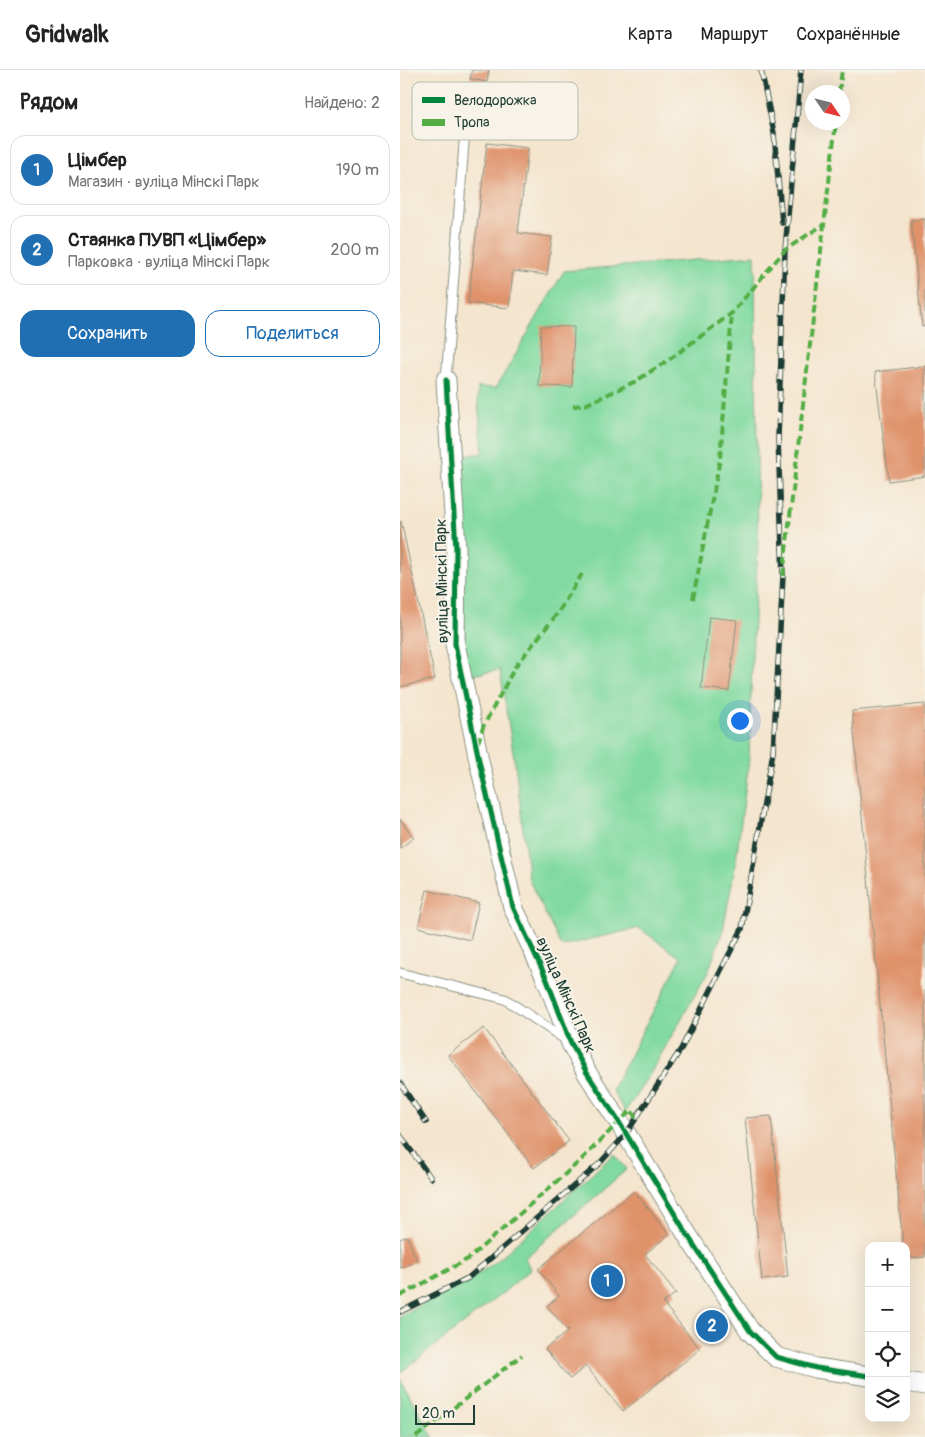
<!DOCTYPE html>
<html lang="ru">
<head>
<meta charset="utf-8">
<style>
  :root { --surface:#fff; --page:#f2f2f2; --text:#222; --muted:#767676; --line:#e0e0e0; --accent:#1f6fb2 }
  body { margin:0; font-family:Pangolin,sans-serif; background:var(--page); color:var(--text) }
  .controls { position:absolute; right:15px; bottom:15px; display:grid; overflow:hidden; border-radius:10px; box-shadow:0 5px 20px #0002 }
  .controls button { width:45px; height:45px; display:grid; place-items:center; padding:0; border:0; border-bottom:1px solid var(--line); background:var(--surface); color:var(--text); font:25px sans-serif }
  .compass { position:absolute; left:405px; top:15px; width:45px; height:45px; border-radius:50%; background:var(--surface); box-shadow:0 5px 20px #0002; rotate:125deg }
  .scale { position:absolute; left:15px; bottom:12px; width:60px; box-sizing:border-box; padding-left:5px; border:2px solid #1f3d34; border-top:0; font-size:14px; line-height:18px; white-space:nowrap; color:#1f3d34; -webkit-text-stroke:4px #f7f3e8; paint-order:stroke }
  .you { position:absolute; left:339px; top:650px; width:18px; height:18px; margin:-12px; border:4px solid #fff; border-radius:50%; background:#1a73e8; box-shadow:0 0 0 8px #1a73e833 }
  .badge { display:grid; place-items:center; width:32px; height:32px; border-radius:50%; background:var(--accent); color:#fff; font-size:16px; font-weight:700 }
  .pin { position:absolute; translate:-50% -50%; border:2px solid #fff; box-shadow:0 1px 5px #0006 }
  .list { margin:0; padding:0; list-style:none }
  h2 { display:flex; justify-content:space-between; align-items:center; height:65px; margin:0; padding:0 20px; font-size:21px }
  h2 small { font-size:16px; font-weight:400; color:var(--muted) }
  .list li { display:grid; grid-template-columns:32px 1fr auto; gap:15px; align-items:center; box-sizing:border-box; height:70px; margin:0 10px 10px; padding:0 10px; border:1px solid var(--line); border-radius:15px }
  .list b { display:block; font-size:19px; white-space:nowrap }
  .list p { margin:0; font-size:16px; white-space:nowrap; color:var(--muted) }
  .list em { font-size:16px; font-style:normal; color:var(--muted) }
  .actions { display:flex; gap:10px; padding:15px 20px }
  .actions a { flex:1; padding:11px 0; border:1px solid var(--accent); border-radius:15px; text-align:center; font-size:18px; color:var(--accent) }
  .actions .main { background:var(--accent); color:#fff }
  .icon { flex:none; width:28px; height:28px; fill:none; stroke:currentColor; stroke-width:2; stroke-linecap:round; stroke-linejoin:round }
  .map { position:relative; flex:none; width:525px; height:1367px; overflow:hidden }
  header { display:flex; align-items:center; gap:30px; box-sizing:border-box; height:70px; padding:0 25px; background:var(--surface); border-bottom:1px solid var(--line) }
  header strong { font-size:24px }
  nav { display:flex; gap:28px; margin-inline-start:auto; font-size:18px }
  main { display:flex }
  aside { flex:1; background:var(--surface) }
  .map>svg:first-child { display:block }
  .green { fill:#81daa0; stroke:#508c6a }
  .building { fill:#df926a }
  .lines { fill:none; stroke-linecap:round; stroke-linejoin:round }
  .lane-casing { stroke:#8a9181; stroke-width:11 }
  .street-casing { stroke:#8a9181; stroke-width:21 }
  .lane { stroke:#fff; stroke-width:9 }
  .street { stroke:#fff; stroke-width:19 }
  .rail-casing { stroke:#1f3d34; stroke-width:5.5 }
  .rail { stroke:#f7f3e8; stroke-width:4; stroke-dasharray:11; stroke-linecap:butt }
  .quiet { stroke:#52ad45; stroke-width:4; stroke-dasharray:8 4; stroke-linecap:butt }
  .cycleway-casing { stroke:#f7f3e8; stroke-width:8 }
  .cycleway { stroke:#00873e; stroke-width:5 }
  .labels { text-anchor:middle; dominant-baseline:central; stroke-width:4; stroke-linejoin:round; paint-order:stroke }
  .street-label { font-size:16px; fill:#1f3d34; stroke:#f7f3e8 }
  .key { fill:#f7f3e8; stroke:#b6bcb2; stroke-width:1 }
  .key-label { font-size:14px; fill:#1f3d34 }
</style>
</head>
<body>
<header>
<strong>Gridwalk</strong>
<nav><a>Карта</a><a>Маршрут</a><a>Сохранённые</a></nav>
</header>
<main>
<aside>
<h2>Рядом<small>Найдено: 2</small></h2>
<ul class="list">
<li><span class="badge">1</span><div><b>Цімбер</b><p>Магазин · вуліца Мінскі Парк</p></div><em>190 m</em></li>
<li><span class="badge">2</span><div><b>Стаянка ПУВП «Цімбер»</b><p>Парковка · вуліца Мінскі Парк</p></div><em>200 m</em></li>
</ul>
<div class="actions"><a class="main">Сохранить</a><a>Поделиться</a></div>
</aside>
<div class="map">
<svg width="525" height="1367" viewBox="0 0 525 1367">
  <rect width="100%" height="100%" fill="#f7f3e8"/>
  <filter id="ink" filterUnits="userSpaceOnUse"><feTurbulence type="fractalNoise" baseFrequency=".02" numOctaves="2"/><feDisplacementMap in="SourceGraphic" scale="10" xChannelSelector="R" yChannelSelector="G"/><feConvolveMatrix kernelMatrix="1 2 1 2 8 2 1 2 1" color-interpolation-filters="sRGB"/></filter>
  <filter id="wash" filterUnits="userSpaceOnUse"><feTurbulence type="fractalNoise" baseFrequency=".0096" numOctaves="4" result="noise"/><feDisplacementMap in="SourceGraphic" scale="20" xChannelSelector="R" yChannelSelector="G"/><feGaussianBlur stdDeviation="1.12" result="paint"/><feColorMatrix in="noise" values="0 0 0 0 0 0 0 0 0 0 0 0 0 0 0 0 0 1.4 0 .05"/><feComposite in="paint" operator="in"/></filter>
  <g filter="url(#wash)">
    <rect width="100%" height="100%" fill="#f4e5ce"/>
    <g class="green">
      <polygon points="355,185 358,476 352,587 349,691 335,797 323,860 308,902 250,1004 225,1042 212,1020 281,888 239,858 161,876 129,810 116,701 100,600 66,606 55,387 83,383 78,333 78,317 96,318 164,201"/>
      <polygon points="214,1084 227,1099 125,1188 130,1199 104,1222 0,1303 0,1246 78,1204 97,1191"/>
      <polygon points="0,1309 32,1365 34,1367 0,1367"/>
    </g>
    <g id="blocks">
      <g class="building">
        <polygon points="72,0 89,0 87,12 70,9"/>
        <polygon points="87,73 128,78 118,163 152,167 147,205 113,201 109,238 68,233"/>
        <polygon points="525,149 525,256 522,257 511,150"/>
        <polygon points="141,256 174,257 172,317 139,316"/>
        <polygon points="525,296 525,406 489,411 475,302"/>
        <polygon points="1,451 35,609 0,617 0,452"/>
        <polygon points="309,547 337,550 329,621 301,618"/>
        <polygon points="525,634 525,1187 506,1189 506,1176 503,1176 452,641"/>
        <polygon points="0,749 14,768 0,778"/>
        <polygon points="27,820 79,833 70,870 18,857"/>
        <polygon points="84,958 169,1071 134,1098 48,985"/>
        <polygon points="371,1046 388,1207 362,1210 345,1048"/>
        <polygon points="234,1121 269,1164 245,1184 276,1223 263,1233 300,1279 223,1341 186,1296 170,1309 145,1279 168,1261 147,1236 159,1226 138,1199"/>
        <polygon points="7,1166 17,1191 0,1198 0,1169"/>
      </g>
    </g>
  </g>
  <g filter="url(#ink)">
    <use href="#blocks" fill-opacity="0" stroke="#8a9181" stroke-width="1"/>
    <g class="lines">
      <g class="lane-casing">
        <g id="lane">
          <polyline points="46,310 68,21"/>
          <polyline points="0,903 105,929 166,970"/>
        </g>
      </g>
      <g class="street-casing">
        <g id="street">
          <polyline points="46,310 56,479 55,574 80,695 113,837 147,910 171,973 187,1003 219,1052 288,1166 350,1261 376,1287 416,1298 469,1306"/>
          <polyline points="506,1312 525,1315"/>
        </g>
      </g>
      <use href="#lane" class="lane"/>
      <use href="#street" class="street"/>
      <g class="rail-casing">
        <g id="rail">
          <polyline points="361,0 374,63 382,153"/>
          <polyline points="0,1013 26,1052"/>
          <polyline points="0,1065 31,1108"/>
          <polyline points="0,1242 68,1208 200,1093 226,1064 281,979 342,859 373,682 383,506 378,368 385,180 401,0"/>
        </g>
      </g>
      <use href="#rail" class="rail"/>
      <g class="quiet">
        <polyline points="439,22 442,0"/>
        <polyline points="173,336 185,335 236,311 270,289 332,243 385,180 424,154"/>
        <polyline points="383,506 436,52"/>
        <polyline points="293,529 320,389 332,243"/>
        <polyline points="78,673 83,657 115,597 157,544 182,504"/>
        <polyline points="0,1226 68,1189 180,1091 231,1040 236,1048"/>
        <polyline points="16,1367 122,1285"/>
      </g>
      <g class="cycleway-casing">
        <polyline id="cycleway" points="46,310 56,479 55,574 80,695 113,837 147,910 171,973 187,1003 219,1052 288,1166 350,1261 376,1287 416,1298 469,1306"/>
      </g>
      <use href="#cycleway" class="cycleway"/>
    </g>
  </g>
  <g class="labels">
    <g class="street-label">
      <text transform="translate(42 511) rotate(-91)">вуліца Мінскі Парк</text>
      <text transform="translate(166 925) rotate(66)">вуліца Мінскі Парк</text>
    </g>
  </g>
  <rect x="12" y="12" width="166" height="58" rx="8" class="key"/>
  <rect x="22" y="27" width="23" height="6" fill="#00873e"/>
  <rect x="22" y="49" width="23" height="7" fill="#52ad45"/>
  <g class="key-label">
    <text x="54" y="35">Велодорожка</text>
    <text x="54" y="57">Тропа</text>
  </g>
</svg>
<div class="controls">
<button>+</button>
<button>−</button>
<button><svg class="icon" aria-label="locate" viewBox="0 0 24 24"><circle cx="12" cy="12" r="6"/><path d="M12 2v4M12 18v4M2 12h4M18 12h4"/></svg></button>
<button><svg class="icon" aria-label="layers" viewBox="0 0 24 24"><path d="M12 4l9 5-9 5-9-5zM3 14l9 5 9-5"/></svg></button>
</div>
<svg class="compass" viewBox="-18 -18 36 36"><path d="M0-13l5 13h-10z" fill="#e53935"/><path d="M0 13l5-13h-10z" fill="#767676"/></svg>
<div class="scale">20 m</div>
<div class="you"></div>
<div class="pin badge" style="left:207px;top:1211px">1</div>
<div class="pin badge" style="left:312px;top:1256px">2</div>
</div>
</main>
</body>
</html>
